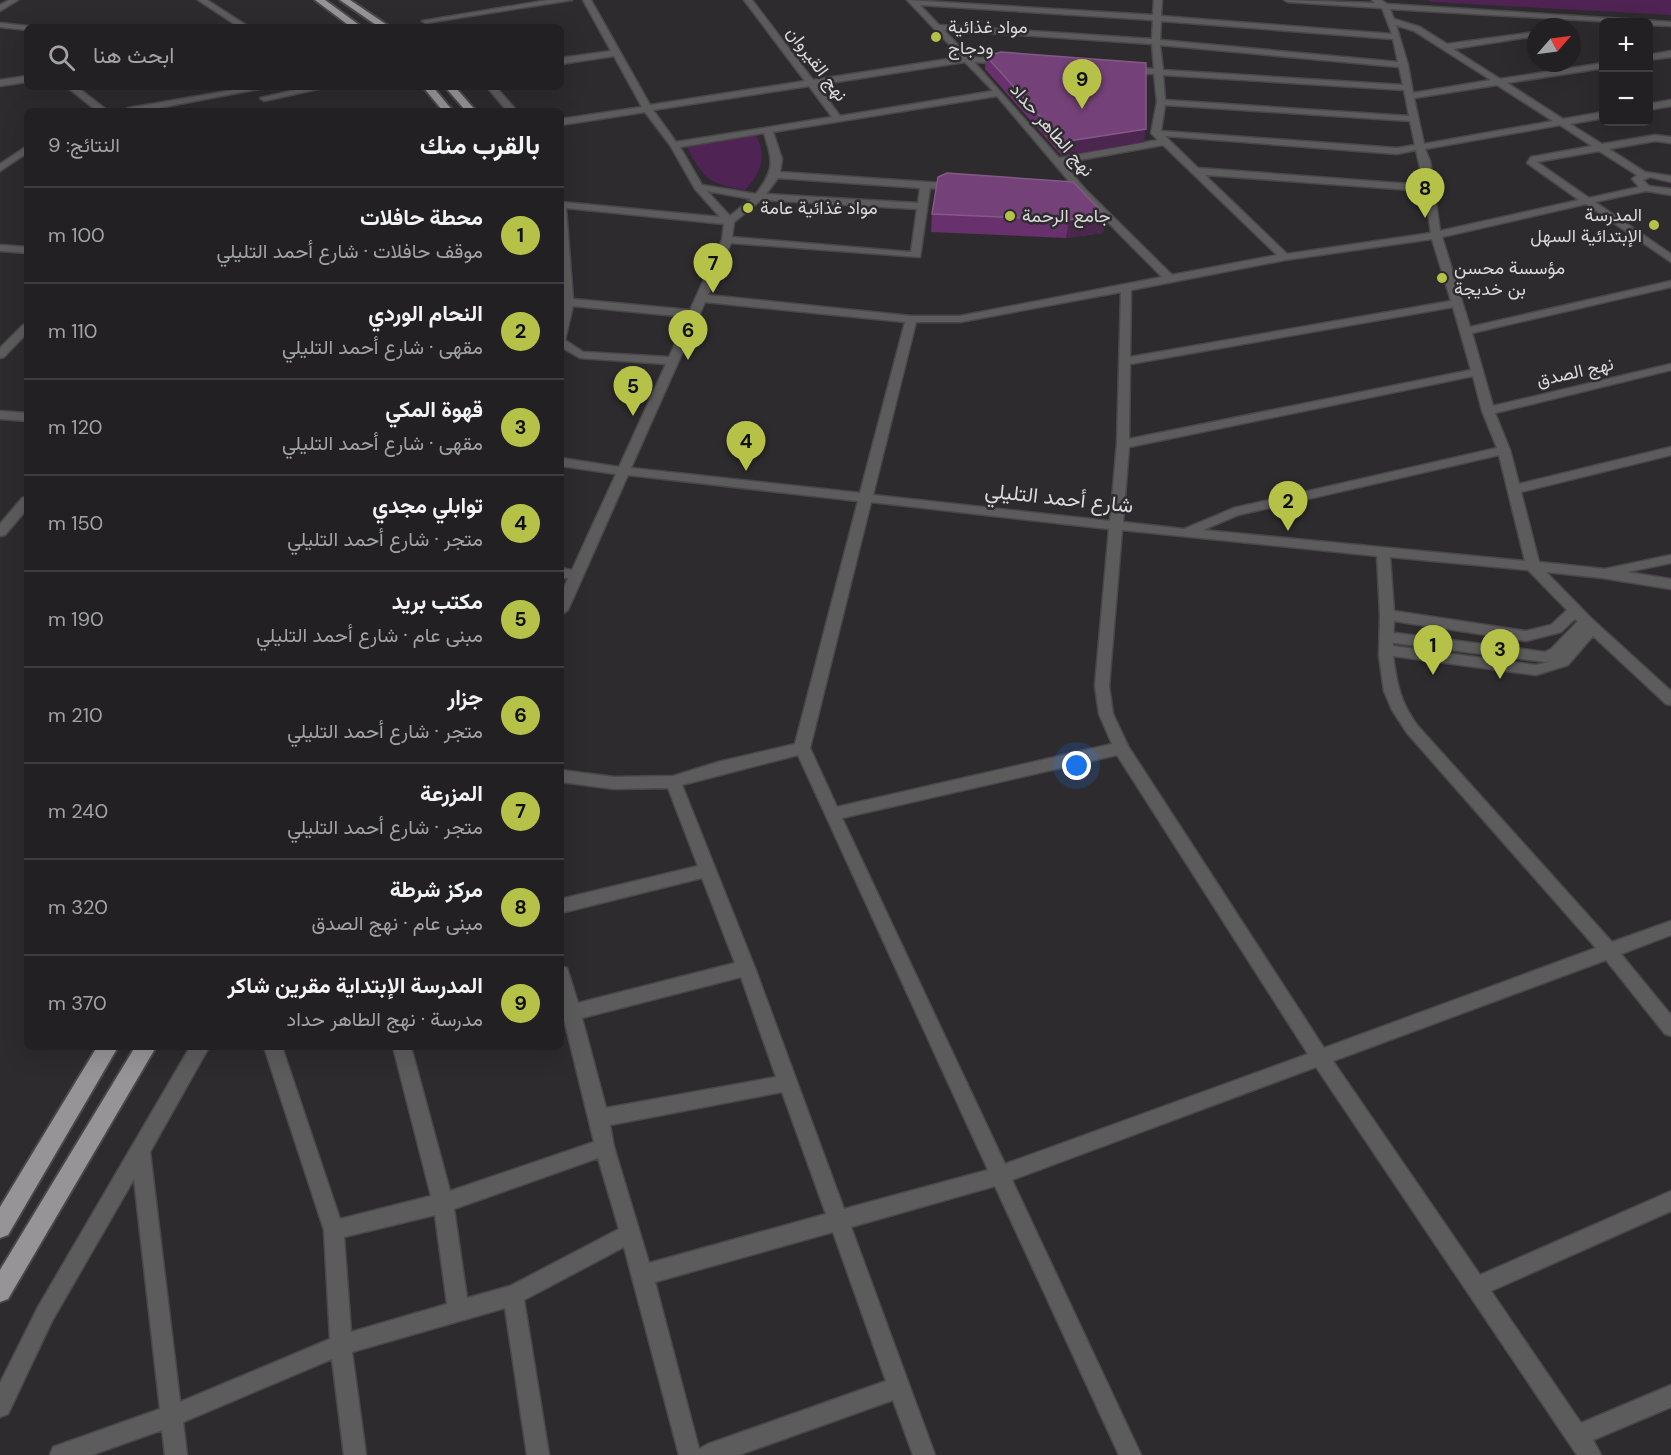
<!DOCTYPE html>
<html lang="ar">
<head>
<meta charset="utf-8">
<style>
  :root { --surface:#222022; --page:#2e2d2f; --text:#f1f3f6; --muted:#a2a3a5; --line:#3f3e40; --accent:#b6c148 }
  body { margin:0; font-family:"DM Sans",Vazirmatn,sans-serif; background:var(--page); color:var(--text); direction:rtl }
  .controls { position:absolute; right:18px; top:18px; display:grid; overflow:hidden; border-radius:9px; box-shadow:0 6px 24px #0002 }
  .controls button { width:54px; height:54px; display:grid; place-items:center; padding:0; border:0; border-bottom:2px solid var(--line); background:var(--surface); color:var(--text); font:30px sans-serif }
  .compass { position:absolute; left:1527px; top:18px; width:54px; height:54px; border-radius:50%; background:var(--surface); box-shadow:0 6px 24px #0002; rotate:62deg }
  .you { position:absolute; left:1077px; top:766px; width:21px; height:21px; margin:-15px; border:4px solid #fff; border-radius:50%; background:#1a73e8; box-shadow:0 0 0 9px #1a73e833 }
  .badge { display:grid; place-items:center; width:39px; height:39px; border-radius:50%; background:var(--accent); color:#111; font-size:20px; font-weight:700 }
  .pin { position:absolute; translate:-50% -50px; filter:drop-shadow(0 2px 3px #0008) }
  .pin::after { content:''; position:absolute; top:32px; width:21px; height:18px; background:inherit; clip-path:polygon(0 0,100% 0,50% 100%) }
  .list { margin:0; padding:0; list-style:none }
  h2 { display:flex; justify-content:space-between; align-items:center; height:78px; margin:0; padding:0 24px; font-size:26px }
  h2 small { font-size:20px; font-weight:400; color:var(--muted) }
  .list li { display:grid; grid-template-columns:39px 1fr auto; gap:18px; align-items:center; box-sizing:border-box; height:96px; padding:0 24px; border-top:2px solid var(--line) }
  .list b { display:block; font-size:22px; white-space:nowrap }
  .list p { margin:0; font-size:20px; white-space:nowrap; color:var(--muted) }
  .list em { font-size:20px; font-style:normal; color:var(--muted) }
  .icon { flex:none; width:33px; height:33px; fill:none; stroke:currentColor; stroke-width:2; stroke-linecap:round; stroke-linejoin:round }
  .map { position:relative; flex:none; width:1671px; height:1455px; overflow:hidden; direction:ltr }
  .search { position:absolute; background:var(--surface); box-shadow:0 6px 24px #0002; left:24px; top:24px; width:540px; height:66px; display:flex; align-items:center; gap:15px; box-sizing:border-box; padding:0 21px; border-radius:9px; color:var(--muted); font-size:22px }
  .panel { position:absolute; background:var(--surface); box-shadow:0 6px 24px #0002; left:24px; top:108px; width:540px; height:942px; border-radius:9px; direction:rtl }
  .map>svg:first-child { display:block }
  .green { fill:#4f2353 }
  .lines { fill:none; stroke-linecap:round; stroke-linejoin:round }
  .service-casing { stroke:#4a474a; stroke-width:3 }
  .minor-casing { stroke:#4a474a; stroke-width:3 }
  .tertiary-casing { stroke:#4a474a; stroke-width:3 }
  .trunk-casing { stroke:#4a474a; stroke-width:4 }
  .service { fill:#5d5c5d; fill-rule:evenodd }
  .minor { fill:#5d5c5d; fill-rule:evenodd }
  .tertiary { fill:#5d5c5d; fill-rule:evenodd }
  .trunk { fill:#979498; fill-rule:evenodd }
  .wall { fill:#68306c }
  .shaded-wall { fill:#4b264e }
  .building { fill:#744278; stroke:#845987; stroke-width:1.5 }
  .poi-dot { fill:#b6c148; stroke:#2e2b2e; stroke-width:2 }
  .labels { text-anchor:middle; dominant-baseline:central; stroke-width:5; stroke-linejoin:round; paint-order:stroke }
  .far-poi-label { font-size:18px; fill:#dad8da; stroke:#2e2b2e; text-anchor:start }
  .far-street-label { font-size:18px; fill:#dad8da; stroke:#2e2b2e }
  .street-label { font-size:21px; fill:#dad8da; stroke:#2e2b2e }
</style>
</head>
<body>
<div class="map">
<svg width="1671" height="1455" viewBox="0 0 1671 1455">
  <rect width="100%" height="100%" fill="#2e2b2e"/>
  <g class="green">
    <polygon points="1427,0 1671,0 1671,15 1432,2"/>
    <path d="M755,134C768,155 761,173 745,190C705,183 706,179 685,145Z"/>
  </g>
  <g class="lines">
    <g class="service-casing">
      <polygon id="service" points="1586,616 1593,621 1591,624 1561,657 1546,662 1387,642 1380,637 1387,632 1545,652 1551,649 1581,618"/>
    </g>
    <g class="minor-casing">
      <g id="minor">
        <polygon points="9,0 18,0 0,11 0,5"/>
        <polygon points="198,0 207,0 249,27 239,27"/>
        <polygon points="548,0 572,0 426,23 422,21"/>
        <path d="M583,0H591L650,105L805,81L744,0H752L813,80L961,57L907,0L1153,15L1154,0H1162L1161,16L1392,34L1382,8L1288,2L1284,0L1375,3L1372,0H1381L1387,4L1671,22V26L1648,25V22H1614L1390,9L1394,19L1420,27L1447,44L1536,32V36L1453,49L1500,79L1604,63V68L1507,83L1563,119L1604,112V118L1570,124L1602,144L1655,135L1671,137V143L1655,141L1609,149L1645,172L1671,176V182L1650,177L1643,180L1649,186L1671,189V195L1646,191L1595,202L1671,254V262L1586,204L1442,237L1470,327L1671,281V287L1472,333L1493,406L1671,364V370L1495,413L1510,450L1519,484L1671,447V455L1521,492L1539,562L1605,569L1671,555V563L1627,572L1671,579V589L1602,578L1546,572L1591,618L1671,691V705L1666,704L1593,636L1568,665L1536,675L1393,656C1397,685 1400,701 1417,725L1612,942L1671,921V935L1621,954L1671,1015V1036L1665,1034L1606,960L1333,1061L1480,1275L1671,1191V1211L1491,1291L1581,1423L1671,1385V1407L1593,1440L1601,1455H1577L1316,1067L1012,1180L1141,1455H1119L995,1186L851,1227L935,1455H913L893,1400L739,1455H679L624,1247L524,1300L549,1455H527L505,1308L352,1352L366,1455H344L332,1359L183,1422L187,1455H165L162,1430L92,1455H50L53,1447L160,1409L134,1179L52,1321L8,1414L0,1417V1383L38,1307L190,1047H209L150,1152L180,1402L330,1339L324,1230L264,1047H282L340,1219L431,1196L393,1047H411L450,1191L594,1142L561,1007V966L567,968L578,1003L735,963L702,878L561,913V899L698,866L668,788L614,789L561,782V770L614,777L673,776L718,762L795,744L858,501L628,475L568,610L561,615V595L568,578H561V568L572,570L616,474L561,466V458L619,467L666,364L580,358L561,347V202L720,217L695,189L670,145L645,112L561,125V119L642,107L614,56L561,64V58L611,51ZM920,5L1153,20L1152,39L939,25ZM1161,21L1393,39L1398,62L1160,40ZM1396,25L1414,31L1491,80L1413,93L1408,65ZM944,30L1152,44L1154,69L1126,67L1122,70L1126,73L1154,74L1157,102L1151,133L1158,140L1059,158L974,62L1006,64L1010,61L1009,59L969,57ZM1160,45L1399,67L1403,85L1163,70ZM965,62L993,91L840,116L817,85ZM1163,75L1404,90L1409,116L1165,100ZM1497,85L1553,121L1424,144L1414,98ZM809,86L832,117L676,142L653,110ZM997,96L1079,193L1162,277L960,316H911L708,295L731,243L920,257L930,188L956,190L961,187L956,184L780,172L782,159L773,132ZM1165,105L1410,121L1415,145L1397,148L1161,131ZM1560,125L1592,146L1531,157L1527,163L1579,200L1440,231L1430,161L1425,149ZM764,133C773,162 775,169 756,194L702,185L680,147ZM1165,136L1397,154L1416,150L1424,185L1198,168ZM1163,145L1277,255L1172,275L1085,189L1063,163ZM1599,151L1637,175L1632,179L1639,187L1589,198L1537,162ZM1205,175L1425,191L1431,233L1287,254ZM778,178L920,188L918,203L766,194ZM707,191L751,199L730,216ZM761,200L917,209L911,252L732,237L734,222ZM566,208L724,224L722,240L690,310L573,299ZM1432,239L1451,301L1130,357L1131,290L1285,260ZM1121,292L1117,444L1110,521L873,495L916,322H960ZM705,302L905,322L860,493L631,468ZM573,306L687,317L669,357L583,352L565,340ZM1453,307L1471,370L1129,439L1130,364ZM1473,376L1482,411L1497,448L1234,508L1184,529L1123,522L1129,447ZM1499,455L1525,561L1203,530L1238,515ZM871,502L1109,529L1095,686L1099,714L1112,744L837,807L810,748ZM1122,530L1377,556L1380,615L1379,656L1384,691L1392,710L1407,733L1596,948L1324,1048L1128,746L1113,714L1109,686ZM1390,557L1528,570L1567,610L1551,625L1526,631L1394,611ZM1575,619L1584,627C1570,646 1560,661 1536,665L1393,646L1394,621L1526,641L1561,632ZM798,755L988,1170L844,1209L755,968L682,785ZM1117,755L1308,1054L1005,1164L842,818ZM741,977L776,1077L606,1108L582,1018ZM782,1092L826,1214L649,1263L614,1147L610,1125ZM598,1158L619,1229L510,1286L467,1298L454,1209ZM435,1215L447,1304L351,1332L344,1237ZM833,1232L886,1381L708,1444L699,1449L655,1282Z"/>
        <polygon points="0,23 27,26 30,27 27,27 27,30 0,27"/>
        <polygon points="1671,51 1671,57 1648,60 1648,55"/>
        <polygon points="27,76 27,82 0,86 0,80"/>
        <polygon points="67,87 77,87 108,111 97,111"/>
        <polygon points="251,87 264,88 143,111 123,111 128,108"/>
        <polygon points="309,87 327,87 264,101 260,98"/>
        <polygon points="487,87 496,87 517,111 507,111"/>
        <polygon points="1671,100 1671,106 1648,110 1648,104"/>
        <polygon points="27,146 27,153 0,171 0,164"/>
        <polygon points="0,245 27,247 27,253 0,251"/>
        <polygon points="27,324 27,333 4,357 0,358 0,348 23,325"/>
        <polygon points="27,497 27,509 5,535 0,536 0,524 22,498"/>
      </g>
    </g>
    <g class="tertiary-casing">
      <polygon id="tertiary" points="0,411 27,413 27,421 0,419"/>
    </g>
    <g class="trunk-casing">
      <g id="trunk">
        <polygon points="315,0 325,0 362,27 351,27"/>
        <polygon points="340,0 350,0 390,27 379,27"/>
        <polygon points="423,87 433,87 453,111 443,111"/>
        <polygon points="445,87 455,87 476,111 466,111"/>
        <polygon points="97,1047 118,1047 8,1235 0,1238 0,1207"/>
        <polygon points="135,1047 156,1047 8,1299 0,1302 0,1270"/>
      </g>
    </g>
    <use href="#service" class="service"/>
    <use href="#minor" class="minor"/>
    <use href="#tertiary" class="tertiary"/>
    <use href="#trunk" class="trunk"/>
  </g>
  <g class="wall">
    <polygon points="986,56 1144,142 1062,156 985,69"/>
    <polygon points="932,214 1105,215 1103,233 1066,238 931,232"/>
  </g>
  <g class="shaded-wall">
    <polygon points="1146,129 1144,142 1062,156 1063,142"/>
    <polygon points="1105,215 1103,233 1066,238 1069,220"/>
  </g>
  <g class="building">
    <polygon points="1001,52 1146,63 1146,129 1063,142 986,56"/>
    <polygon points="947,173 1073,182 1105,215 1069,220 932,214 938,177"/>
  </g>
  <g class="poi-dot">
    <circle cx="936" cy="37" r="6"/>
    <circle cx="748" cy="208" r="6"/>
    <circle cx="1010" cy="216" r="6"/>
    <circle cx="1654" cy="225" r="6"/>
    <circle cx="1442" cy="278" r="6"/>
  </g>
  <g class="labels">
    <g class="far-poi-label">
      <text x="948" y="27">مواد غذائية<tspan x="948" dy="21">ودجاج</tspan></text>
      <text x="760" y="208">مواد غذائية عامة</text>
      <text x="1642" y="215" text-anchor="end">المدرسة<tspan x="1642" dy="21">الإبتدائية السهل</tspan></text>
      <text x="1022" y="216">جامع الرحمة</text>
      <text x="1454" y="268">مؤسسة محسن<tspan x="1454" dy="21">بن خديجة</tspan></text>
    </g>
    <g class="far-street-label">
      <text transform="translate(817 64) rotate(53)">نهج القيروان</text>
      <text transform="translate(1052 130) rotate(49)">نهج الطاهر حداد</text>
      <text transform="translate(1575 372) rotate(-13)">نهج الصدق</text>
    </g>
    <g class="street-label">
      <text transform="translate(1059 498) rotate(6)">شارع أحمد التليلي</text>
    </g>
  </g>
</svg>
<div class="controls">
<button>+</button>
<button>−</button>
</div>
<svg class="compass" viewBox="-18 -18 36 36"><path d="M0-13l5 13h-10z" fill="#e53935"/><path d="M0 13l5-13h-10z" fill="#a2a3a5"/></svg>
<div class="you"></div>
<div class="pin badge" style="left:1433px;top:675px">1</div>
<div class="pin badge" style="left:1288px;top:531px">2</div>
<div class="pin badge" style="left:1500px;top:679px">3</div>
<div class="pin badge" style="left:746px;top:471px">4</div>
<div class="pin badge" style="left:633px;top:416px">5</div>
<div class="pin badge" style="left:688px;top:360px">6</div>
<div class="pin badge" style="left:713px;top:293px">7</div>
<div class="pin badge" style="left:1425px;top:218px">8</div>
<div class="pin badge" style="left:1082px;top:109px">9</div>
<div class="search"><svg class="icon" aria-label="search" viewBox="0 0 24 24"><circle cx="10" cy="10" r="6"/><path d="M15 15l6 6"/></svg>ابحث هنا</div>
<section class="panel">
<h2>بالقرب منك<small>النتائج: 9</small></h2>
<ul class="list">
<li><span class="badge">1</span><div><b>محطة حافلات</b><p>موقف حافلات · شارع أحمد التليلي</p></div><em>100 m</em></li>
<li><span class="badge">2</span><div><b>النحام الوردي</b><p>مقهى · شارع أحمد التليلي</p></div><em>110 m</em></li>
<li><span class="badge">3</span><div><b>قهوة المكي</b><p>مقهى · شارع أحمد التليلي</p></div><em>120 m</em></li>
<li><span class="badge">4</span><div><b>توابلي مجدي</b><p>متجر · شارع أحمد التليلي</p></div><em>150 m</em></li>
<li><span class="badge">5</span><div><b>مكتب بريد</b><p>مبنى عام · شارع أحمد التليلي</p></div><em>190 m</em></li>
<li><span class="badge">6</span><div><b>جزار</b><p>متجر · شارع أحمد التليلي</p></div><em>210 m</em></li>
<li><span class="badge">7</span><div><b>المزرعة</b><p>متجر · شارع أحمد التليلي</p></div><em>240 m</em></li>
<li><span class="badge">8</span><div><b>مركز شرطة</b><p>مبنى عام · نهج الصدق</p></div><em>320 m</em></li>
<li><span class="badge">9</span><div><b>المدرسة الإبتداية مقرين شاكر</b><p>مدرسة · نهج الطاهر حداد</p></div><em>370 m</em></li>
</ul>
</section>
</div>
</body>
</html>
